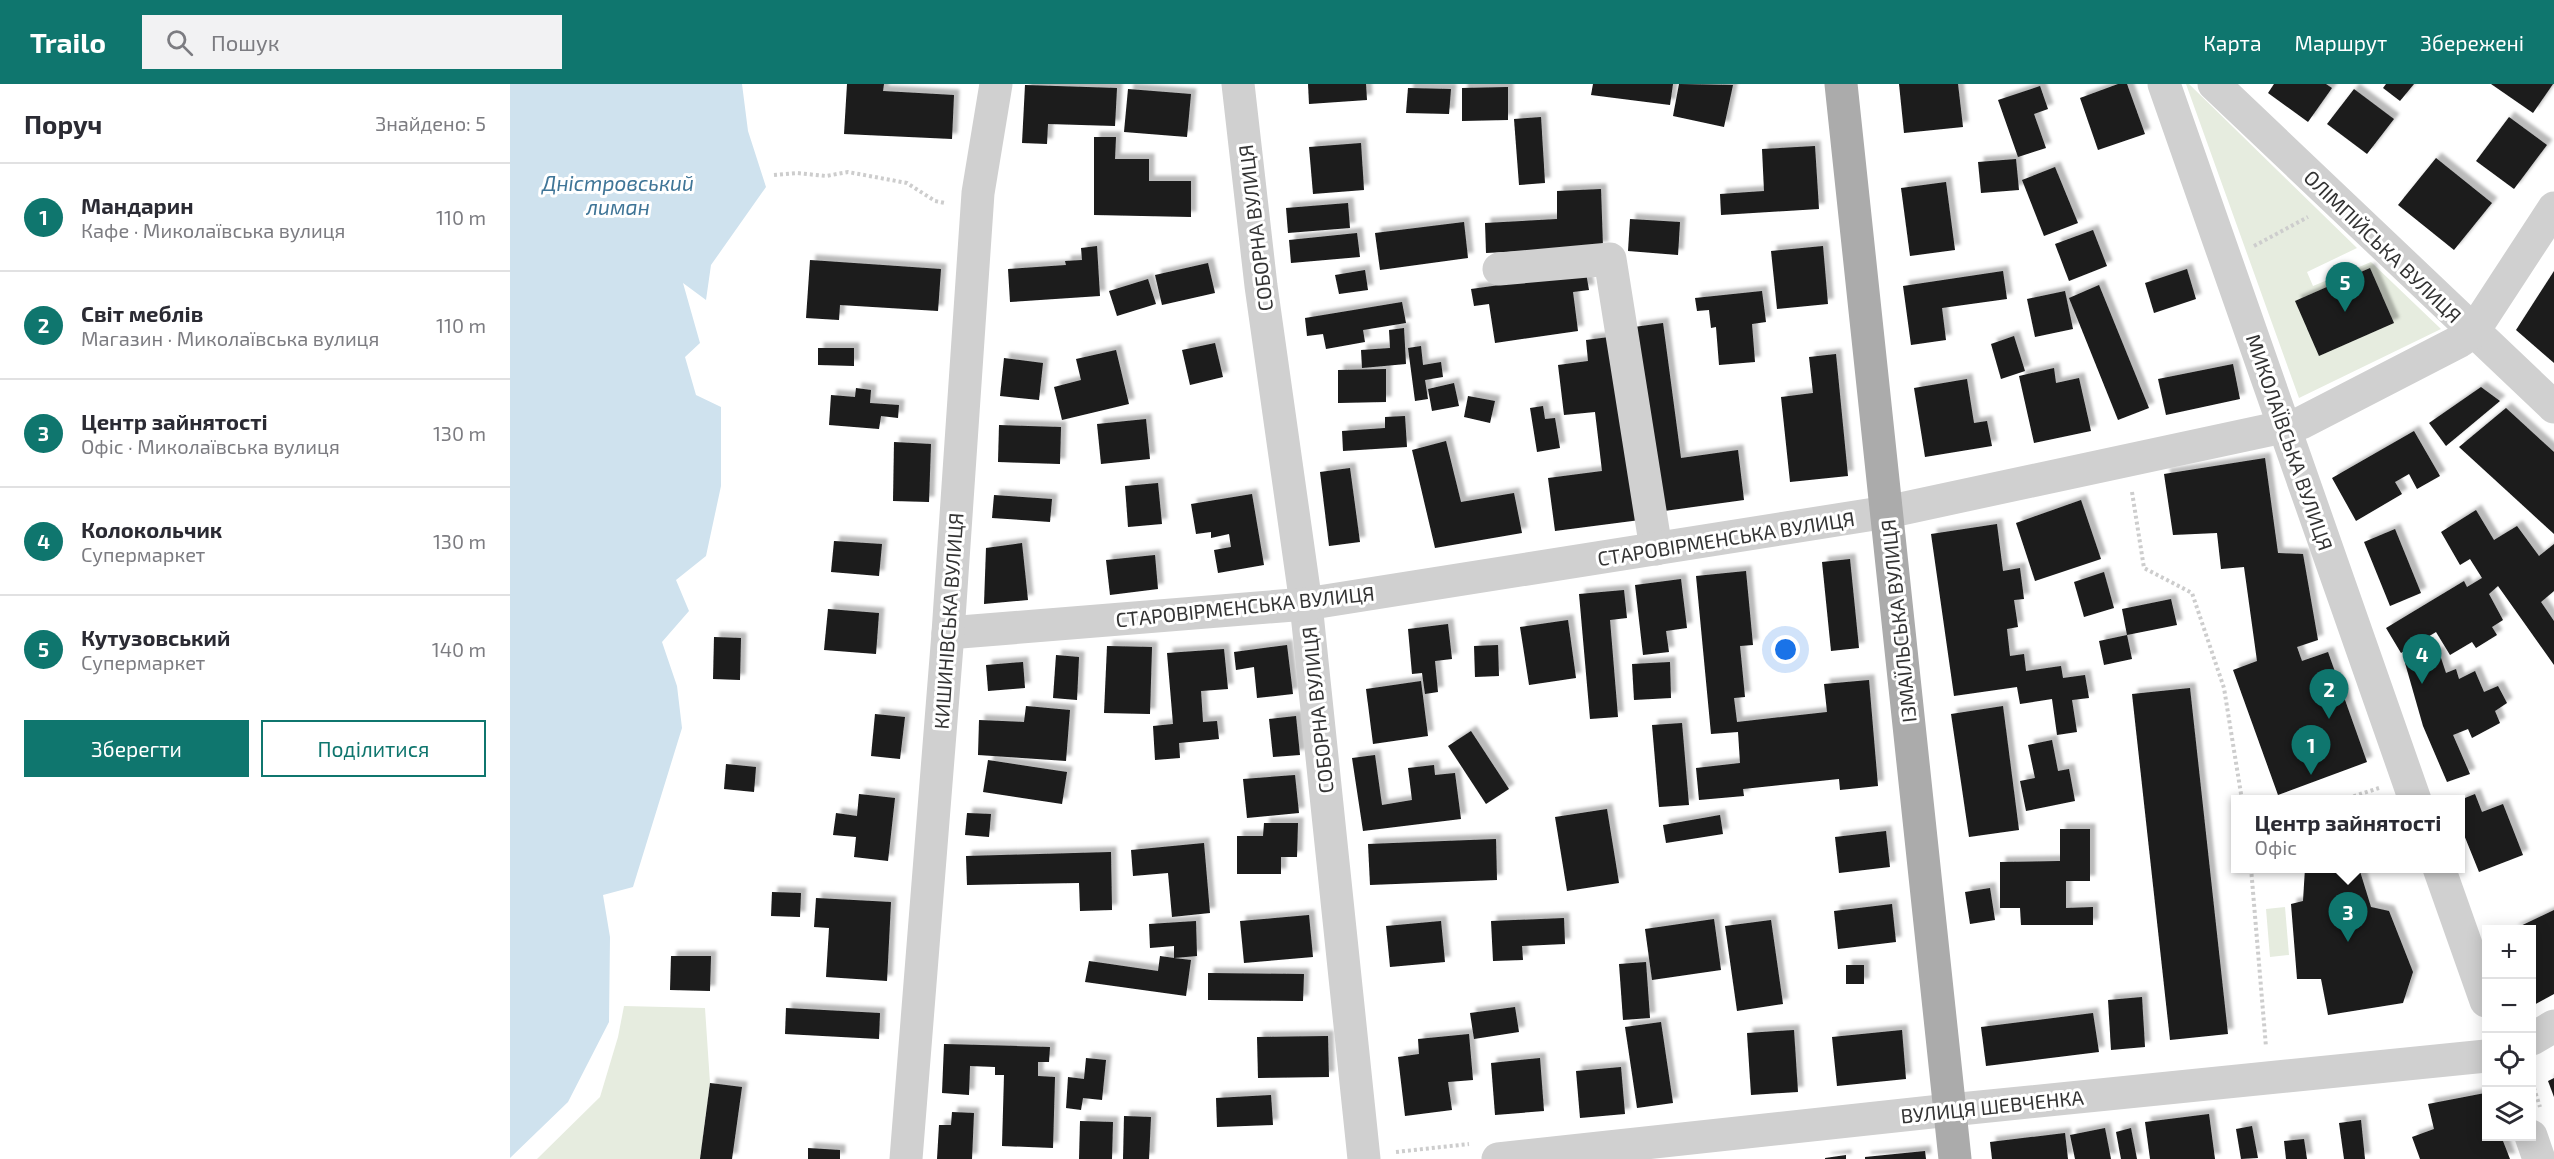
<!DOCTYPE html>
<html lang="uk">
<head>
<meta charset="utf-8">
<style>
  :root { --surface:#fff; --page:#f2f2f3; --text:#2b2b33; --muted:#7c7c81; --line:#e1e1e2; --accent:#0f766e }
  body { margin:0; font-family:"Exo 2",sans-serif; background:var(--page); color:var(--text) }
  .controls { position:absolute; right:18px; bottom:18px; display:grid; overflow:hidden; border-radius:0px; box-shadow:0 3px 15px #0003 }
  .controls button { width:54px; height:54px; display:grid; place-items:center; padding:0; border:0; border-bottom:2px solid var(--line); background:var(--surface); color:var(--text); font:30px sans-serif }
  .you { position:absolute; left:1276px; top:566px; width:21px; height:21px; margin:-15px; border:4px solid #fff; border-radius:50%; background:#1a73e8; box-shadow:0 0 0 9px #1a73e833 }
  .badge { display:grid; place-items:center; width:39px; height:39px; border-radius:50%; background:var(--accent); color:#fff; font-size:20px; font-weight:700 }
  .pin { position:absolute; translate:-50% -50px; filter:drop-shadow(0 2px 3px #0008) }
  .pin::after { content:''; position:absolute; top:32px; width:21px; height:18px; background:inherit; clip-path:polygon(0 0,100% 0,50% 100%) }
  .popup { position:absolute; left:1721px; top:711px; width:234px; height:78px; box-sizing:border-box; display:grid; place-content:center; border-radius:0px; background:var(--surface); filter:drop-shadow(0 2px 4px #0005); font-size:20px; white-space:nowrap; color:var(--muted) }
  .popup b { font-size:22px; color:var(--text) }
  .popup::after { content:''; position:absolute; left:50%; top:100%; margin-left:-12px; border:12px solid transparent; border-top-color:var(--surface) }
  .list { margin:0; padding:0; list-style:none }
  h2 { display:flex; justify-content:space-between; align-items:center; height:78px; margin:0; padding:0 24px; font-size:26px }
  h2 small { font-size:20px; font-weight:400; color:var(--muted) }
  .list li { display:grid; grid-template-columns:39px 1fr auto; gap:18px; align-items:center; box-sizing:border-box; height:108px; padding:0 24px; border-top:2px solid var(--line) }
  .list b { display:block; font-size:22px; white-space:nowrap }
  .list p { margin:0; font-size:20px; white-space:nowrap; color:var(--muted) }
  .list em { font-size:20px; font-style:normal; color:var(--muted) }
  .actions { display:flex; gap:12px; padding:18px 24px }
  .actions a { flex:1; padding:14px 0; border:2px solid var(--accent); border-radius:0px; text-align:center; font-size:21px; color:var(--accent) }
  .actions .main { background:var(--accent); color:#fff }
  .icon { flex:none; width:33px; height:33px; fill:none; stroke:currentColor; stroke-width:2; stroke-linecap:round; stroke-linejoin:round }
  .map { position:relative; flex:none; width:2044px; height:1075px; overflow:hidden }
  header { display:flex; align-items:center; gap:36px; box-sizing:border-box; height:84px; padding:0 30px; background:var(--accent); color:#fff }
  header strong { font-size:28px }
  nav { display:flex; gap:33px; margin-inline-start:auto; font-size:21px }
  .search { width:420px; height:54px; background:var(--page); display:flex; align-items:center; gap:15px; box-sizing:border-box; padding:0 21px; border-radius:0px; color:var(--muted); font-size:22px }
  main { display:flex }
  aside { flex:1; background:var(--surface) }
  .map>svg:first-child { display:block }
  .green { fill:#e6ecdf }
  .water { fill:#cfe2ee }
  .building { fill:#1a1a1a; filter:url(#shadow) }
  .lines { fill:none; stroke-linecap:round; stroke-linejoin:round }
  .path { stroke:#cdcdcd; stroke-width:4; stroke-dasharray:3 3; stroke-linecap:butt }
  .minor { stroke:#d0d0d0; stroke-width:33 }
  .major { stroke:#ababab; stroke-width:33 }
  .labels { text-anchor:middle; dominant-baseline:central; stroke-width:6; stroke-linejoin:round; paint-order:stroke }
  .street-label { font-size:20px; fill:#333; stroke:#fff }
  .water-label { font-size:21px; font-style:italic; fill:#3f7597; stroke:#fff }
</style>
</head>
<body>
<header>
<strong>Trailo</strong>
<div class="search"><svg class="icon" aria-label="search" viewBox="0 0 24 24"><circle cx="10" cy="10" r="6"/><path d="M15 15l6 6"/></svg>Пошук</div>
<nav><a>Карта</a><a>Маршрут</a><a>Збережені</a></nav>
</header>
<main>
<aside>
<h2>Поруч<small>Знайдено: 5</small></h2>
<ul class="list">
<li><span class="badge">1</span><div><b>Мандарин</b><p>Кафе · Миколаївська вулиця</p></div><em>110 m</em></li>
<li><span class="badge">2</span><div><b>Світ меблів</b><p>Магазин · Миколаївська вулиця</p></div><em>110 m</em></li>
<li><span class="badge">3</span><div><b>Центр зайнятості</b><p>Офіс · Миколаївська вулиця</p></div><em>130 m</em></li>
<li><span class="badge">4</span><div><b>Колокольчик</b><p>Супермаркет</p></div><em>130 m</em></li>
<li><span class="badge">5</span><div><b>Кутузовський</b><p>Супермаркет</p></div><em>140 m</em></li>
</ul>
<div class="actions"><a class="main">Зберегти</a><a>Поділитися</a></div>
</aside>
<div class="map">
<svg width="2044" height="1075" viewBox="0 0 2044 1075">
  <defs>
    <filter id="shadow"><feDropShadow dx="5.5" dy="-5.5" stdDeviation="1.5" flood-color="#0004"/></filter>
  </defs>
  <rect width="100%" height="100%" fill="#fff"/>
  <g class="green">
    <polygon points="1676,0 1679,0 1847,164 1797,188 1803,202 1861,178 1931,245 1789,314"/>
    <polygon points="1775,823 1779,871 1760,873 1756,825"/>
    <polygon points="114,922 195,924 200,999 190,1075 27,1075 90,1013 108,953"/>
  </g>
  <polygon class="water" points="0,0 232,0 238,47 256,103 201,181 196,216 173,199 190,259 175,273 186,311 211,323 211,402 196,472 166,496 179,527 152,558 167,602 172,644 123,803 93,811 100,853 99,938 58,1018 0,1074"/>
  <g class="building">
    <polygon points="337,0 374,0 373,7 444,11 442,55 334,50"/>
    <polygon points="798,0 856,0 857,16 799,20"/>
    <polygon points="1083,0 1163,0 1160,21 1081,11"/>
    <polygon points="1169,0 1223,1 1214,43 1163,32"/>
    <polygon points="1389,0 1448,0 1453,43 1394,49"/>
    <polygon points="1608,0 1617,0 1635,50 1588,66 1570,14"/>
    <polygon points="1764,0 1816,0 1822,4 1798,38 1758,9"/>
    <polygon points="1876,0 1904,0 1890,17 1873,4"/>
    <polygon points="1981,0 2043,0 2023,29"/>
    <polygon points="515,1 607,4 605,42 538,40 537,60 512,59"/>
    <polygon points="1530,2 1538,25 1524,30 1536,64 1508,73 1488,16"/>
    <polygon points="998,3 998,36 952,37 952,4"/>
    <polygon points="898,4 941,5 939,30 896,29"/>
    <polygon points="618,5 681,10 677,53 614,48"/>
    <polygon points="1844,5 1884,35 1857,70 1817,40"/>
    <polygon points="1031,33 1035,99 1009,101 1004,35"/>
    <polygon points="1999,33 2037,61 2004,105 1966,77"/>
    <polygon points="584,53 606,53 605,75 639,75 639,97 681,97 681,133 584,131"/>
    <polygon points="851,59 854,106 803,110 799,63"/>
    <polygon points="1305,62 1309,125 1211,131 1210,110 1254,107 1252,65"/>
    <polygon points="1926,74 1982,119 1944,166 1888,121"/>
    <polygon points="1506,75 1509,106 1471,109 1468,78"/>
    <polygon points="1545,83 1568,139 1534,152 1512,96"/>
    <polygon points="1436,98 1445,166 1400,172 1391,104"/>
    <polygon points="1091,105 1093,163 976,169 975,139 1047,135 1047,107"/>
    <polygon points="838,119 840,144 778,149 776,124"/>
    <polygon points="1120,135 1170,138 1168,171 1118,167"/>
    <polygon points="954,138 958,174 870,186 865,149"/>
    <polygon points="1583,146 1597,182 1559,197 1545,160"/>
    <polygon points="847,149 850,173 781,179 779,156"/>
    <polygon points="587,162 590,212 500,218 498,185 556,181 555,177 572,176 571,164"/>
    <polygon points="1313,162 1318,220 1267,225 1261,167"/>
    <polygon points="300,176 431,185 428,227 330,221 329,236 296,234"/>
    <polygon points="698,179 705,209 652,221 645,191"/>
    <polygon points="1860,184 1884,239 1809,272 1785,217"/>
    <polygon points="1677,185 1686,215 1644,229 1635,199"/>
    <polygon points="855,186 858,206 829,210 825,191"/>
    <polygon points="1493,187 1497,215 1432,224 1436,256 1401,261 1393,202"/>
    <polygon points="2044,187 2044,279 2006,246"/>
    <polygon points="1076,189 1079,206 1063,208 1068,247 985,259 979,220 964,222 961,205"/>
    <polygon points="638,195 646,220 607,232 599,207"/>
    <polygon points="1589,201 1639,324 1608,336 1559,214"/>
    <polygon points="1252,207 1256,238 1242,240 1245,278 1209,281 1206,243 1201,244 1199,226 1187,227 1185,214"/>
    <polygon points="1555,207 1563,245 1525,253 1517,215"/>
    <polygon points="892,218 896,239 853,246 855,258 816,265 813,250 797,252 795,234"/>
    <polygon points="1153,239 1171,374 1228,366 1234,416 1147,428 1124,243"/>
    <polygon points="894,244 896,280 852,284 851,266 880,264 879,246"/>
    <polygon points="1107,252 1130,436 1045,447 1038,394 1092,387 1085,328 1054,331 1048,281 1078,277 1076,256"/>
    <polygon points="1504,252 1515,287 1491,295 1481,260"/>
    <polygon points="705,259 713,293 680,301 672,266"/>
    <polygon points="911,262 913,281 931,278 933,293 915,296 918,315 905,317 898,264"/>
    <polygon points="308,264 344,264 344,282 308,281"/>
    <polygon points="606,266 619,320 552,336 544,303 571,296 566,275"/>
    <polygon points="1326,270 1338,392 1280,398 1271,313 1303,309 1299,273"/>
    <polygon points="494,274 533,279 529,316 490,312"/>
    <polygon points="1723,280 1730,315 1656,331 1648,295"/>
    <polygon points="1544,284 1546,299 1569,294 1581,347 1524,359 1509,292"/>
    <polygon points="876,285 876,318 828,319 828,286"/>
    <polygon points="1457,295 1464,339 1477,337 1482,362 1415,373 1404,304"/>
    <polygon points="944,299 949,322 922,327 918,305"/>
    <polygon points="1971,303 1990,317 1936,362 1919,339"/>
    <polygon points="346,304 361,306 360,319 389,321 388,334 371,332 369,345 319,341 321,311 345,313"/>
    <polygon points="958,312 985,317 980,339 954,333"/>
    <polygon points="1033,322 1035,335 1045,334 1050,364 1027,368 1020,324"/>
    <polygon points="1996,324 2044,368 2044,450 1949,363"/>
    <polygon points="895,332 897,363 833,367 832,347 875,344 875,333"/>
    <polygon points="636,335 640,375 591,380 587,340"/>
    <polygon points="489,341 551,343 550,380 488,378"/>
    <polygon points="1904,347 1930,392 1907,405 1899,390 1885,398 1892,410 1846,437 1822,394"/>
    <polygon points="936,357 951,418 1004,409 1012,449 925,464 902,366"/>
    <polygon points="384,358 421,360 419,418 383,417"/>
    <polygon points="1755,374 1768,469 1793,470 1808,556 1787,563 1792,577 1818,568 1857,678 1768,711 1723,586 1747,577 1734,483 1711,485 1707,449 1663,451 1654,390"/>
    <polygon points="840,384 850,458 819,462 810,388"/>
    <polygon points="648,399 652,440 618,443 615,402"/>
    <polygon points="742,410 754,481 708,489 704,466 721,463 719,450 701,454 701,448 686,450 681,420"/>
    <polygon points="484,411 542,415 540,438 482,434"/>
    <polygon points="1571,416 1591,475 1525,497 1506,439"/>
    <polygon points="1966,426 1984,456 2007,442 2029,472 2044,460 2044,507 2031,518 2044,537 2044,581 1988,502 1979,510 1993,536 1982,543 1987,551 1966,564 1962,558 1940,571 1926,548 1891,569 1876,544 1954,497 1957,503 1972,494 1960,475 1950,481 1931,448"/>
    <polygon points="1487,440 1493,487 1510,484 1514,515 1504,516 1508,543 1497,545 1500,572 1514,570 1516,587 1551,582 1553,594 1575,591 1579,614 1562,616 1567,648 1547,651 1542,615 1510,620 1507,603 1444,612 1421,450"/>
    <polygon points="1885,445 1911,509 1880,522 1854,458"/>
    <polygon points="324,457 372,460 369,492 321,488"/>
    <polygon points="512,459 518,516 474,520 476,464"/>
    <polygon points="645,471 648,505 600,511 596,476"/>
    <polygon points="1340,475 1349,564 1321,567 1312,478"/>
    <polygon points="1236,487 1243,561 1230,562 1235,613 1224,614 1227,638 1317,628 1314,600 1359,596 1368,702 1330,706 1329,695 1233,705 1234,712 1189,716 1186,684 1230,679 1228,648 1201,650 1186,492"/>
    <polygon points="1594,488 1604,524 1574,533 1564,498"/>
    <polygon points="1171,495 1177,544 1156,547 1159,568 1133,571 1125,501"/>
    <polygon points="1114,506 1117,534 1100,536 1108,633 1080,635 1069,510"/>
    <polygon points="1661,515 1667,541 1617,551 1612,525"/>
    <polygon points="318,525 369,529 366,570 314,566"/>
    <polygon points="1058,536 1066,594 1019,601 1010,543"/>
    <polygon points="938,540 942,575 925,577 928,608 915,610 912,589 902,590 898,545"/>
    <polygon points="1617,551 1622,575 1594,581 1589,557"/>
    <polygon points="204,553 231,554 230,596 203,595"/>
    <polygon points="777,561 783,610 747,614 744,583 726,586 724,568"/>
    <polygon points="988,561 989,592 965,593 964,562"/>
    <polygon points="597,562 642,563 640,630 594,629"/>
    <polygon points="714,565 718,605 691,607 693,638 707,637 709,655 669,659 670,674 645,676 643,642 663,640 657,569"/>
    <polygon points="1929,568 1936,589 1946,585 1949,595 1965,587 1974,608 1988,602 1997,619 1985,627 1990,639 1962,654 1958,645 1943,651 1960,690 1937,698 1913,642 1895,579"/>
    <polygon points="546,571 569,573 567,616 543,614"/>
    <polygon points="513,578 515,604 478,607 476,581"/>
    <polygon points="1160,578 1161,614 1124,616 1122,580"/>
    <polygon points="911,597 918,652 863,660 856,605"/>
    <polygon points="1680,604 1718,950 1660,956 1622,610"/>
    <polygon points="516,622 560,626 556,677 468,671 469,636 514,638"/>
    <polygon points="1493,622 1509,746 1459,753 1441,630"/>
    <polygon points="365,630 395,633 390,675 361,672"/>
    <polygon points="786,632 790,671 763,673 759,635"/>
    <polygon points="1172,639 1179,721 1149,723 1142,641"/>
    <polygon points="961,647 999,705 976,720 938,662"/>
    <polygon points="1542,656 1548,687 1559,685 1565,717 1516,727 1510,697 1525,694 1518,661"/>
    <polygon points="865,671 872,721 902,716 898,684 924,681 925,691 945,689 951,735 853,747 842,674"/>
    <polygon points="478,676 557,688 552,720 473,708"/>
    <polygon points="216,680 246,683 244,708 214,705"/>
    <polygon points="785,691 789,729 737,734 733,695"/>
    <polygon points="349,710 385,714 378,777 344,773 346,753 323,751 326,729 347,732"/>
    <polygon points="1965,710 1972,728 1993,720 2013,771 1969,788 1950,741 1950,716"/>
    <polygon points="1097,725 1109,799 1057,807 1045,733"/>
    <polygon points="457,729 481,730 479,753 455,751"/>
    <polygon points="1210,731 1213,750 1156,759 1153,741"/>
    <polygon points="754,739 788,739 787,773 771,773 771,790 727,790 727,752 753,752"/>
    <polygon points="1550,745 1580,745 1580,797 1556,797 1556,824 1583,823 1583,841 1511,841 1510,824 1490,824 1490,778 1550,777"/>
    <polygon points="1376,747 1380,783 1329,789 1325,753"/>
    <polygon points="986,755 987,796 860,801 858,760"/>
    <polygon points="694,759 700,829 662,833 658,789 623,792 621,766"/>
    <polygon points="601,768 602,826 570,827 569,799 457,801 456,772"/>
    <polygon points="1795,784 1849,784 1861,823 1879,827 1903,888 1893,919 1818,931 1811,895 1787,895 1781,820 1793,817"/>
    <polygon points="1480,804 1485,836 1460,840 1455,808"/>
    <polygon points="262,808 291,809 290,833 261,832"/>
    <polygon points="306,814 381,818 377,897 316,893 319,844 304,843"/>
    <polygon points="1382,820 1386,858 1328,865 1324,827"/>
    <polygon points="2044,826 2044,910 2022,922 2022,846 2002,846"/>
    <polygon points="799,831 803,873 734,879 730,837"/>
    <polygon points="1054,834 1055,860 1012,862 1013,876 983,877 981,837"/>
    <polygon points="1204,835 1211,886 1142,896 1135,845"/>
    <polygon points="1261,836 1273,920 1227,927 1215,842"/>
    <polygon points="686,837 687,872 664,874 681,876 676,912 575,898 579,877 648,887 650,872 664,874 664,862 640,864 639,840"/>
    <polygon points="931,837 935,878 880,883 876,842"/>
    <polygon points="161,872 201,872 200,907 160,906"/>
    <polygon points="1136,878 1140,934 1113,936 1109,880"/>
    <rect x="1336" y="881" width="18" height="19"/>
    <polygon points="698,889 794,890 793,917 698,916"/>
    <polygon points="1632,913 1635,963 1601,966 1598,916"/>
    <polygon points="1005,923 1009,948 964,955 960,929"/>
    <polygon points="276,924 370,929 369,955 275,950"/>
    <polygon points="1583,929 1589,968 1476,982 1471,943"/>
    <polygon points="1151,938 1163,1019 1127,1024 1115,943"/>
    <polygon points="1284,946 1288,1008 1241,1011 1237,949"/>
    <polygon points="1392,946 1396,995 1327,1002 1322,953"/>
    <polygon points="959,950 963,996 938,998 942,1026 895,1032 888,973 909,970 908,955"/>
    <polygon points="818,952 819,993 748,994 747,953"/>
    <polygon points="434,960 540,963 539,978 528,978 528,992 545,993 543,1064 492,1062 494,991 485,991 485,983 460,982 459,1011 432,1009"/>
    <polygon points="576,974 596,976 592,1016 573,1014 571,1026 556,1024 558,993 574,995"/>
    <polygon points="1030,974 1034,1027 985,1031 981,979"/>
    <polygon points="1111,983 1115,1030 1070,1034 1066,987"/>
    <polygon points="2044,994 2044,1013 2038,997"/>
    <polygon points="200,999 232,1003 222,1075 190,1075"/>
    <polygon points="1975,1009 1976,1052 1991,1052 2000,1075 1910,1075 1902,1053 1924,1045 1918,1020"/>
    <polygon points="761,1011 763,1041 707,1043 706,1014"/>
    <polygon points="442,1028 464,1029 462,1075 427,1075 429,1041 441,1041"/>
    <polygon points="1699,1030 1705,1075 1640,1075 1635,1038"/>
    <polygon points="614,1032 641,1033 639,1075 613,1075"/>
    <polygon points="1851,1036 1855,1075 1834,1075 1829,1039"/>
    <polygon points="570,1037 603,1038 602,1075 569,1075"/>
    <polygon points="1742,1042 1748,1074 1731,1075 1726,1045"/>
    <polygon points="1595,1044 1601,1075 1565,1075 1560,1051"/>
    <polygon points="1621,1044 1627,1075 1611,1075 1606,1048"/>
    <polygon points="1555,1049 1558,1075 1482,1075 1480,1058"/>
    <polygon points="1794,1055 1797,1075 1776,1075 1774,1057"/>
    <polygon points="298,1064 330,1066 330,1075 298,1075"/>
    <polygon points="1415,1067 1416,1075 1355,1075 1355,1073"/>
    <polygon points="1336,1071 1336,1075 1315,1075 1315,1074"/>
  </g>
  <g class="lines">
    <g class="path">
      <polyline points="264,91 287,89 316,92 338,88 397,99 425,117 435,119"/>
      <polyline points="1744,162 1798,133"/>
      <polyline points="1622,408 1634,484 1682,509 1714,604 1732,716"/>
      <polyline points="1832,716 1869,704"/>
      <polyline points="1741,784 1756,963"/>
      <polyline points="2022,998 2030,1023"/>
      <polyline points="886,1068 959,1060"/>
    </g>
    <g class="minor">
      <polyline points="728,0 751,202 796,520 854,1075"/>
      <polyline points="1654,0 1905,716"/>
      <polyline points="1704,0 2044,323"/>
      <polyline points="989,185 1100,175 1146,465"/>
      <polyline points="438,549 796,520 1377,428 1791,339 1950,257 1963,248 2044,124"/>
      <polyline points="1929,784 1976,917"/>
      <polyline points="2022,955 2044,942"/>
      <polyline points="2021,1052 2029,1075"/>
      <polyline points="396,1075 438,549 468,109 486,0"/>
      <polyline points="988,1075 1440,1026 1976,972"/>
    </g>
    <polyline class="major" points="1331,0 1445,1075"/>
  </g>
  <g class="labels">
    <g class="street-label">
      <text transform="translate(745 144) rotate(-97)">СОБОРНА ВУЛИЦЯ</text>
      <text transform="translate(1873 162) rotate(44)">ОЛІМПІЙСЬКА ВУЛИЦЯ</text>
      <text transform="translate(1780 358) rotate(71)">МИКОЛАЇВСЬКА ВУЛИЦЯ</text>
      <text transform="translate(1216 454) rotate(-9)">СТАРОВІРМЕНСЬКА ВУЛИЦЯ</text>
      <text transform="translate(735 522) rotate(-6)">СТАРОВІРМЕНСЬКА ВУЛИЦЯ</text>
      <text transform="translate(438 537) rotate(-86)">КИШИНІВСЬКА ВУЛИЦЯ</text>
      <text transform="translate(1388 537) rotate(-96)">ІЗМАЇЛЬСЬКА ВУЛИЦЯ</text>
      <text transform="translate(807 626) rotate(-96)">СОБОРНА ВУЛИЦЯ</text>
      <text transform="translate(1482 1022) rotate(-6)">ВУЛИЦЯ ШЕВЧЕНКА</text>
    </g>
    <g class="water-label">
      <text x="108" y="98">Дністровський<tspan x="108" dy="24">лиман</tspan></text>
    </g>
  </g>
</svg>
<div class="controls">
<button>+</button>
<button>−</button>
<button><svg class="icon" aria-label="locate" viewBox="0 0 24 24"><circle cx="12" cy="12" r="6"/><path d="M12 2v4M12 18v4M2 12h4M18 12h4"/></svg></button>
<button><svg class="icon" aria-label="layers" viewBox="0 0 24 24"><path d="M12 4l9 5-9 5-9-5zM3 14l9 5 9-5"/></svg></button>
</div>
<div class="you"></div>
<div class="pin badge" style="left:1801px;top:691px">1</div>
<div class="pin badge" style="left:1819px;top:635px">2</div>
<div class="pin badge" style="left:1838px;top:858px">3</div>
<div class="popup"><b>Центр зайнятості</b>Офіс</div>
<div class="pin badge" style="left:1912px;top:600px">4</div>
<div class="pin badge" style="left:1835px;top:228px">5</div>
</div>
</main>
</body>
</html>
